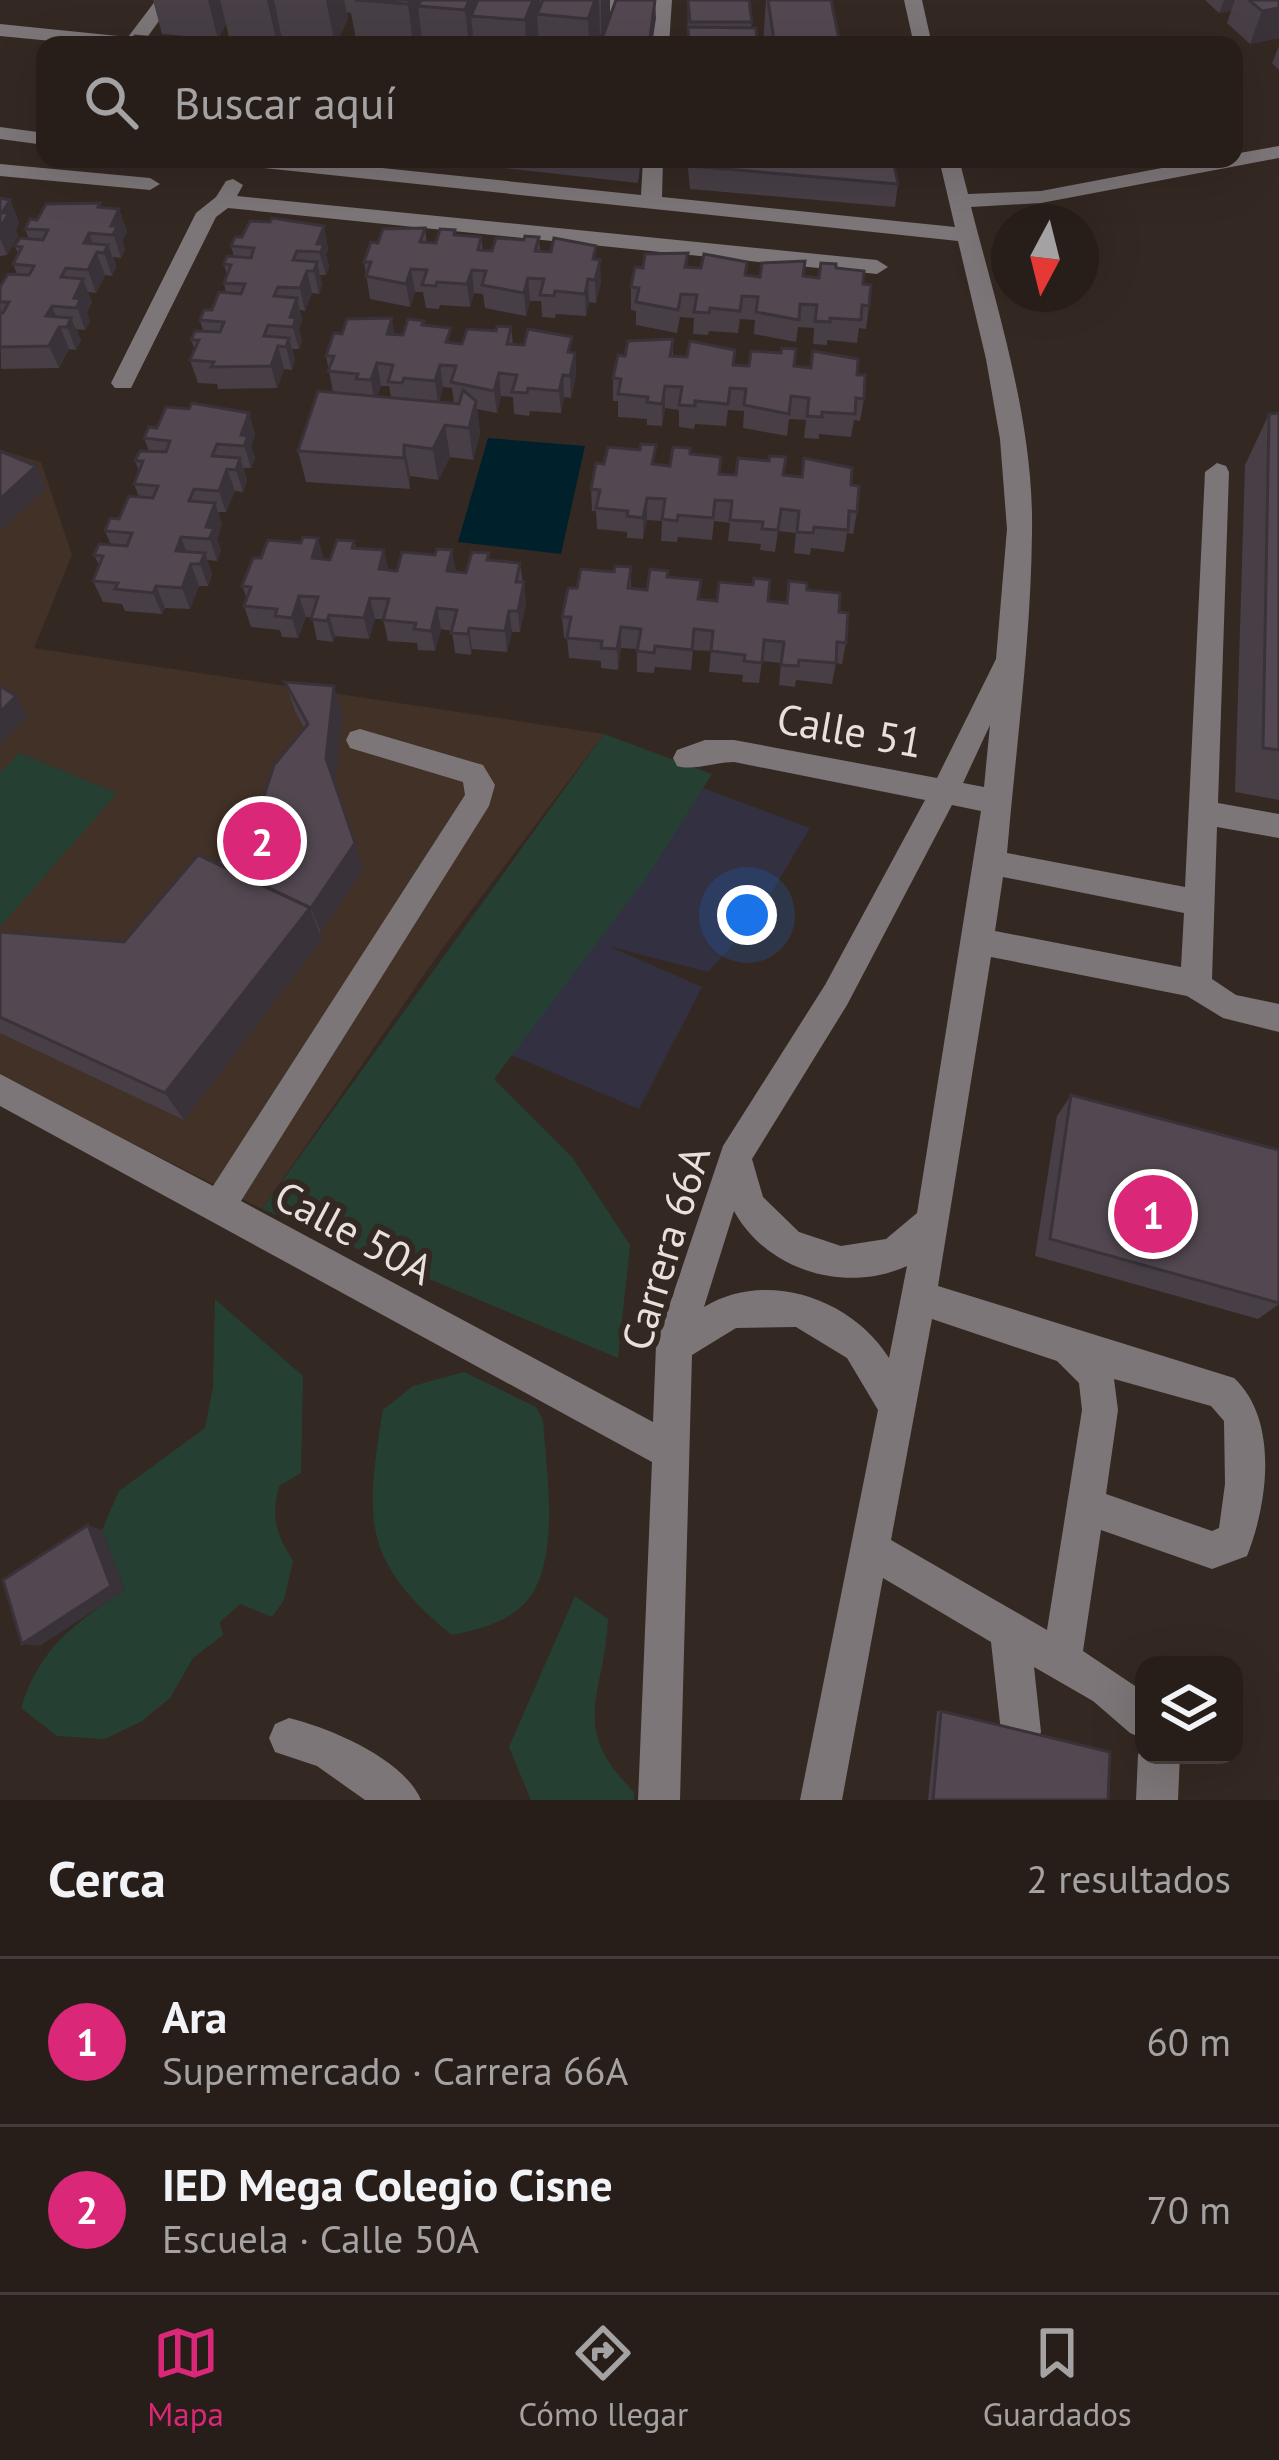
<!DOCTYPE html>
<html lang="es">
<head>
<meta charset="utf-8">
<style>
  :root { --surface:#271e1a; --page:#332b27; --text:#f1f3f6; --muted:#a4a2a2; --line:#433c39; --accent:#db2777 }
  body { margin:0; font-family:"PT Sans",sans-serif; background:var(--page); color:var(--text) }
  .controls { position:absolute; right:36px; bottom:36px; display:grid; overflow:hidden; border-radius:24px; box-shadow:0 12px 48px #0002 }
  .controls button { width:108px; height:108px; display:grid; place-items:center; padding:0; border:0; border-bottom:3px solid var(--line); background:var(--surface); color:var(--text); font:60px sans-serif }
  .compass { position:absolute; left:991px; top:204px; width:108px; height:108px; border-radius:50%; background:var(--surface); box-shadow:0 12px 48px #0002; rotate:187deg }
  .you { position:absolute; left:747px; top:915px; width:42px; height:42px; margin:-30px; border:9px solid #fff; border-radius:50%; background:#1a73e8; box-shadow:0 0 0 18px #1a73e833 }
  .badge { display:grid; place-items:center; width:78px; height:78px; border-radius:50%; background:var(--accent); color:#fff; font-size:39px; font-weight:700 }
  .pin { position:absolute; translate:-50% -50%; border:6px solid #fff; box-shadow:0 3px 12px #0006 }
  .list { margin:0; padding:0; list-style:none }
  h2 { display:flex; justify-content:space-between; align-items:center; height:156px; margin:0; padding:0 48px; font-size:51px }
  h2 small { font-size:39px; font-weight:400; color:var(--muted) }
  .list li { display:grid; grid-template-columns:78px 1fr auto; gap:36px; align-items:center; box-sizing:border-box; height:168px; padding:0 48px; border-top:3px solid var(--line) }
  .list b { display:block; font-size:45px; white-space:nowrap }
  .list p { margin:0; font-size:39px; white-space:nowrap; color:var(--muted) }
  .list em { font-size:39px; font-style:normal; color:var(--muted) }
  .icon { flex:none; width:66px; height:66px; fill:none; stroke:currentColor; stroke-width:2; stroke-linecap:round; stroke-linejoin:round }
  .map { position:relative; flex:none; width:1279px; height:1800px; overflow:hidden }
  .search { position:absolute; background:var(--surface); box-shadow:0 12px 48px #0002; left:36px; right:36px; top:36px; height:132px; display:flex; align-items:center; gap:30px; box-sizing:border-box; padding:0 42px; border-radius:24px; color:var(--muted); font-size:45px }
  .sheet { height:492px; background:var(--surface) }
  nav { display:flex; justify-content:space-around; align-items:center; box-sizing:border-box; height:168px; border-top:3px solid var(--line); background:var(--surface); font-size:33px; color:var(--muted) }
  nav a { display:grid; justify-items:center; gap:6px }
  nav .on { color:var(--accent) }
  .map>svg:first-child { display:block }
  .commercial { fill:#333041 }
  .built { fill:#413127 }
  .green { fill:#254033 }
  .water { fill:#00202c }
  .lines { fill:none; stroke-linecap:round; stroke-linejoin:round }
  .minor { fill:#7d7678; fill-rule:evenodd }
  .wall { fill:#473e46; fill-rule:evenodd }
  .shaded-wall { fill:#3a3239 }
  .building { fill:#534851; stroke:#3a3239; stroke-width:3 }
  .labels { text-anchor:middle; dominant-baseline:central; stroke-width:12; stroke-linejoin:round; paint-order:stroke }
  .street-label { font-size:42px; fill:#e8e0dc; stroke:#342822 }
</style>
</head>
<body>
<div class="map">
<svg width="1279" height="1800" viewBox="0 0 1279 1800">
  <rect width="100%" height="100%" fill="#342822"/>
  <polygon class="commercial" points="703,788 810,828 755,920 708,972 608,946 702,987 639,1109 511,1055"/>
  <polygon class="built" points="0,450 41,462 72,555 34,648 604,734 442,949 262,1209 0,1076"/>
  <g class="green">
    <polygon points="604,734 712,774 649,874 494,1079 572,1157 630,1245 618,1358 262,1209"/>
    <polygon points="19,753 117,793 0,927 0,773"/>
    <path d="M215,1299L303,1376L301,1473L279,1486C271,1518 276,1533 293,1561L284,1600L272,1617L240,1604L220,1622L223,1635L193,1658L170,1698L142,1721L105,1739L57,1736L21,1708C39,1648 75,1623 125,1590L102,1530L119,1491L205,1428L213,1387Z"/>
    <path d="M464,1372L536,1407L543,1420C546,1470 563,1568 522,1606C504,1623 476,1630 452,1635C361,1561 365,1519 383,1410L413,1386Z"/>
    <path d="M575,1596L608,1619C604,1699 568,1726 634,1792V1800H531L509,1747Z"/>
  </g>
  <polygon class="water" points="488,438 585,446 561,554 458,542"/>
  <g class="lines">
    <g class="minor">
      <polygon points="156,0 174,0 146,39 158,45 93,45 0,36 0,24 128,37"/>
      <polygon points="544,0 672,0 669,45 651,45 653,15 553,6"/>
      <polygon points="904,0 922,0 932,45 914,45"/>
      <polygon points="0,127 45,133 45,145 0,139"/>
      <path d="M1279,146V158L1041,203L971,207C998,312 1034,423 1032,532C1031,639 1016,747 1007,853L1185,887L1205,472L1217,463L1226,466L1229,472L1218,803L1279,814V838L1217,827L1212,979L1236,995L1279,1004V1032L1223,1018L1187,996L991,957L938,1286L1234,1378C1279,1420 1268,1503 1247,1556L1212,1569L1101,1530L1083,1651L1144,1692V1739L1130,1733L1093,1701L1034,1667L1041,1732L1035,1746L1021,1752L1007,1746L1001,1732L991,1642L883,1578L842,1800H800L878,1410L847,1358L796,1327L736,1328L692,1355L680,1800H638L652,1462L0,1106V1074L213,1186L465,795L463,782L350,748L346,740L350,732L360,729L483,765L495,785L489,806L241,1201L653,1422L656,1345L723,1146L825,985L925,800L734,762C716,762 693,771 677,766L673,758L677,750L705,740H734L937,778L996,659L1007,529L1000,439L986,359L958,241L236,165L226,159H295L641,195L643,159H663L662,197L955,227L939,159H959L968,194L1041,191L1209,159H1234V154ZM990,725L984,787L963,783ZM952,805L981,811L917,1213L886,1239L841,1246L799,1232L763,1197L752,1159L847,1005ZM1003,877L1184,913L1181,967L995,931ZM734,1211C767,1271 846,1294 907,1266L889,1358C852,1299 767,1269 704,1307ZM932,1319L1057,1361L1079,1383L1082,1410L1047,1630L891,1540ZM1114,1379L1211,1406L1224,1421L1225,1484L1219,1528L1212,1531L1106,1494L1118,1410Z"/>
      <polygon points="0,164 150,178 160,184 150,190 0,176"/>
      <polygon points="233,179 243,185 237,196 877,260 888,267 877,274 228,208 216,217 131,388 115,388 111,383 196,213 216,197 226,181"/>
      <path d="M289,1718C330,1728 404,1759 421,1800H365L317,1766L275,1752L269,1738L275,1724Z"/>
      <polygon points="1144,1742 1144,1755 1180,1755 1178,1800 1136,1800 1138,1755"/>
    </g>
  </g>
  <g class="wall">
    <polygon points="153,0 610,0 610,13 601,35 600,35 599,45 423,45 422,39 420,45 357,45 351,13 347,12 348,19 335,45 283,41 281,34 277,43 229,38 226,24 218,39 162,34"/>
    <polygon points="688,0 752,22 751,28 757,45 687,45"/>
    <polygon points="766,0 831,0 839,43 841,45 763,45"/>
    <polygon points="1205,0 1279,0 1279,38 1250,44 1227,23 1231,11 1219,13"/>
    <polygon points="1279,46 1279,70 1272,63"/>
    <polygon points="421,159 641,159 638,183"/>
    <polygon points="687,159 893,159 898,184 895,207 690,189"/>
    <polygon points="0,198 10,200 19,223 16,230 18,236 7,255 0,256"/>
    <polygon points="100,203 101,207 119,209 127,232 122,241 125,249 121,258 113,257 116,267 112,276 105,275 96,293 88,292 92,302 87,313 90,321 85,330 76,329 81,341 76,350 69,349 59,368 1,369 0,287 17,274 13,264 18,254 15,246 29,239 25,229 37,220"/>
    <polygon points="324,226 328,249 326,255 329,267 326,275 320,275 322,285 319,294 312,293 305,311 300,310 302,320 299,329 302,341 299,349 292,349 295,360 292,370 284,369 277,388 218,389 217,384 198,383 190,360 195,350 191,340 203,331 200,320 212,310 226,293 224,283 227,275 224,264 234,257 231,246 242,237"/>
    <polygon points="425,228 427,243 436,243 456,235 481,237 483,251 492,251 539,237 540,251 596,259 601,282 596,303 589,302 586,316 556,314 555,318 542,317 541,301 530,301 526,316 485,308 483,294 474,293 470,307 440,305 439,309 426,308 423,292 415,292 410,307 370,299 364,262 378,243"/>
    <polygon points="688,253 687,267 746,275 819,277 836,268 863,284 869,306 866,329 859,328 857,343 827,340 827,345 813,344 814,328 798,327 796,342 754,334 755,320 740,319 738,333 709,331 708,335 693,334 694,318 680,317 677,333 636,325 636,311 631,310 631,287 643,268"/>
    <path d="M425,326L453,343L462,344L511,327L513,344L575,353L576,375L571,398L564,397L561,413L530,411L529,416L514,414L513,397L501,396L497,413L477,409L480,433L473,460L450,457L438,480L410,476V489L306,482L298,451L333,392L326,356L342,334L403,335ZM381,386H389L391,398L377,397ZM443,387L452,388L454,404L439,402Z"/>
    <polygon points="673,339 673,356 687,357 735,350 734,365 794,366 857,375 864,399 860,421 854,420 851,437 819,434 819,439 804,438 806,420 789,419 787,436 743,428 744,411 728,410 726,426 695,424 694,429 679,427 679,410 665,408 662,426 647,425 647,419 618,417 618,401 613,401 613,378 625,356"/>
    <polygon points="249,413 255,435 251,447 255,458 251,468 243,468 247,480 243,492 235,491 226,512 218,512 222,524 217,539 221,550 217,561 207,560 212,574 208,586 199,586 190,609 165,608 162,614 125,611 122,604 103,602 93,581 99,565 94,555 111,545 105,531 139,497 134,484 139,471 135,461 149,451 144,438 157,428"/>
    <polygon points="1279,413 1279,800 1235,792 1245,465 1269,414"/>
    <polygon points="640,450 655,464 670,466 690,454 721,457 720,474 783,475 851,485 857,512 853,534 847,533 844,552 811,548 810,555 794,553 796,533 778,531 775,552 760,550 761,544 728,541 730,523 714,521 712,540 678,537 677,542 661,541 662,521 647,520 643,539 627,538 627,532 597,529 596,511 592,511 591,489 604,464"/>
    <polygon points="354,541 356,548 389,570 466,573 490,560 520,563 526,604 520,632 512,632 507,652 472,649 471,655 455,653 452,631 441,629 435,651 418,650 417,643 388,641 383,619 375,619 369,639 335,636 333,642 317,640 312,617 306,617 298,638 282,637 280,630 251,627 244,606 247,599 242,586 324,559 330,560"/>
    <polygon points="631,567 631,588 647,590 668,577 700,600 786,602 807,590 839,612 846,643 842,664 836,663 832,684 796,680 795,687 779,685 781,663 762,661 759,683 742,682 743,675 709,672 711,651 693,650 691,670 655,667 654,673 637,672 637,649 621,648 618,670 601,668 601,661 569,658 567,638 564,638 562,617 577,588 614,572"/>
    <polygon points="285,682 343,715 335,784 363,870 321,933 319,932 322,940 184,1120 0,1033 0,932 124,942 218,864 253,831 304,728 295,711"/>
    <polygon points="1071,1095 1279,1150 1279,1304 1258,1319 1035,1256 1057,1116"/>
    <polygon points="937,1711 941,1711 1108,1800 928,1800"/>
  </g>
  <g class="shaded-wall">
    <polygon points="208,0 220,0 226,24 218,39"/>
    <polygon points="267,0 274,0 281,34 277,43"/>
    <polygon points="326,0 344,0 348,19 335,45"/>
    <polygon points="410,0 424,0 418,6 422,39 420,45 413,45 408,4"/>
    <polygon points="469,0 480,0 471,16 474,45 469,45 465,10"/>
    <polygon points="533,0 540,0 541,15 537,14 539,44 526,45 525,20"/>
    <polygon points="595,0 599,0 600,41 599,45 589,45 588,19"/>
    <polygon points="601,0 610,0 610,13 601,35"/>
    <polygon points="655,0 656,18 652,45 649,45"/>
    <polygon points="1224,0 1235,0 1231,11 1219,13"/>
    <polygon points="1279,8 1279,38 1250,44 1262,11"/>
    <polygon points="10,200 19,223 16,230 18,236 7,255 0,238 0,228 2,213"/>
    <polygon points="119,209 127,232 122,241 125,249 121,258 111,226"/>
    <polygon points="324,226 328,249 326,255 329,267 326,275 317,244"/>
    <polygon points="89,233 105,275 96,293 88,270 84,243"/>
    <polygon points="108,245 116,267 112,276 104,253"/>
    <polygon points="600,260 601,282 596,303 595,280"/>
    <polygon points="317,262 322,285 319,294 314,271"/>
    <polygon points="411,269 415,292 410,307 406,284"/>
    <polygon points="472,270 474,293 470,307 467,284"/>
    <polygon points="307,271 312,293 305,311 300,288"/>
    <polygon points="528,278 530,301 526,316 524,293"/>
    <polygon points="83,279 92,302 87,313 90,321 85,330 74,298"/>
    <polygon points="588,279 589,302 586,316 585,294"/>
    <polygon points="297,298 302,320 299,329 302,341 299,349 290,317"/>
    <polygon points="52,306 69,349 59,368 49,346 46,316"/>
    <polygon points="71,318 81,341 76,350 67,327"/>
    <polygon points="392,318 396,341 387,334"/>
    <polygon points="289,338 295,360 292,370 286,347"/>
    <polygon points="278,346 284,369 277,388 271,366"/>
    <polygon points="575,353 576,375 571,398 570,376"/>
    <polygon points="377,363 381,386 375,403 371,380"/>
    <polygon points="440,365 443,387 438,403 435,381"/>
    <polygon points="499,373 501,396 497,413 494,391"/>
    <polygon points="563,375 564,397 561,413 559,391"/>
    <polygon points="665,386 665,408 662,426 662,404"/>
    <polygon points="476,401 480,433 473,460 469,428"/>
    <polygon points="249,413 255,435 251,447 255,458 251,468 241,435"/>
    <polygon points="445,425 450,457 438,480 433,449"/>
    <polygon points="404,445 410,476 410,489 404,458"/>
    <polygon points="240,458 247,480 243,492 236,470"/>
    <polygon points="36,466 47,488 0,531 0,499"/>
    <polygon points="227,469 235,491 226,512 219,491"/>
    <polygon points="647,498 647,520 643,539 643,518"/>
    <polygon points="215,503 222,524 217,539 221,550 217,561 206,527"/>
    <polygon points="181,537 189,558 176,551"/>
    <polygon points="318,538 324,560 312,558"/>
    <polygon points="384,550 389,572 379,569"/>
    <polygon points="452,550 456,572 447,571"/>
    <polygon points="205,553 212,574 208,586 200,564"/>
    <polygon points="191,564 199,586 190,609 182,588"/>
    <polygon points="524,582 526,604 520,632 518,611"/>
    <polygon points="156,586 165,608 162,614 153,593"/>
    <polygon points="299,596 306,617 298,638 292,618"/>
    <polygon points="370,598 375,619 369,639 364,618"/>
    <polygon points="437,608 441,629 435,651 431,631"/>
    <polygon points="509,611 512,632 507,652 505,631"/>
    <polygon points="329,615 335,636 333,642 327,621"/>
    <polygon points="621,627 621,648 618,670 617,649"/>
    <polygon points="469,628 472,649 471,655 468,634"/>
    <polygon points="334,686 343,715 335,785 326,758"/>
    <polygon points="16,696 28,716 0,745 0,712"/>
    <polygon points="355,843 363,870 321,933 311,908"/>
    <polygon points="310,908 322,940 184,1120 165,1093"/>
    <polygon points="88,1525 102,1530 125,1590 40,1646 22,1644"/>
  </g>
  <g class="building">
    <polygon points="355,0 410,0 408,4"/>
    <polygon points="421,0 469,0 465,10 418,6"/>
    <polygon points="478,0 533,0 525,20 471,16"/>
    <polygon points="543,0 595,0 588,19 537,14"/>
    <polygon points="616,0 655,0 649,45 600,45"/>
    <polygon points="688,0 749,0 752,22 690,22"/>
    <polygon points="768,0 831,0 839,40 774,40"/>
    <polygon points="1249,0 1279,0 1279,8 1262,11"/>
    <polygon points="688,27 756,28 757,45 689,45"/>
    <polygon points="135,36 230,45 129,45"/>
    <rect x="782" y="43" width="59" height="2"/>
    <polygon points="690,159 893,159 898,184 691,166"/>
    <polygon points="0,198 10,200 2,213 9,213 0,228"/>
    <polygon points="100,203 98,207 119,209 111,226 117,226 113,235 89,233 84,243 108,245 104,253 97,252 88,270 66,268 61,277 83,279 74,298 81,299 76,308 52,306 46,316 71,318 67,327 59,327 49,346 0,347 0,313 3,313 9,302 0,302 0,287 8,274 29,275 34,266 13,264 22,247 15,246 20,238 43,240 48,230 25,229 30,219 37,220 46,204"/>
    <polygon points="272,218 324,226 317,244 324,244 321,252 297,251 293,260 317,262 314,271 307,271 300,288 278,287 274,296 297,298 290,317 296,318 293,327 268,325 264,336 289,338 286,347 278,346 271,366 211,367 214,362 190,360 199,340 191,340 195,331 220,332 224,322 200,320 204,310 212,310 219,292 241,294 245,284 224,283 231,265 224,264 227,256 251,258 254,248 231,246 235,237 242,237 250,221 270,222"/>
    <polygon points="425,228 420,242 436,243 440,229 455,230 454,235 481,237 478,250 492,251 496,238 524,240 525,236 539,237 535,251 551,252 554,238 596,246 593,259 600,260 595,280 588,279 585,294 555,291 554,296 540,295 544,279 528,278 524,293 482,285 486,271 472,270 467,284 437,282 436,286 422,285 427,270 411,269 406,284 366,276 371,262 364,262 371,242 378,243 383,229"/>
    <polygon points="688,253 685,267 701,268 704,254 747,262 745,275 760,277 762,263 805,261 803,276 819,278 821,263 836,264 836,268 864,271 863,284 871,285 869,306 862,305 861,320 830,318 830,322 815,321 817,305 800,304 799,320 756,312 758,297 742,296 740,311 710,308 709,313 694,312 697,295 681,294 678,310 636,302 639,288 631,287 635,267 643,268 645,254"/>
    <polygon points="392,318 387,334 403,335 408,319 424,321 422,325 451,328 446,342 462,344 467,329 496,331 497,326 511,327 507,344 524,345 528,329 572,337 568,352 575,353 570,376 563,375 559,391 528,388 527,393 512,392 517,375 499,373 494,391 451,382 456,366 440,365 435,381 404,378 402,383 388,382 393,365 377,363 371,380 356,379 358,374 328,371 334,356 326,356 334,333 342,334 347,319"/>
    <polygon points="673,339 670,356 687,357 690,341 735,350 733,365 749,366 751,351 781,353 782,348 796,349 794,366 811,368 813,351 858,359 857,375 865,375 864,399 856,398 855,414 822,412 822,417 807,416 809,398 791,396 789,414 744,405 746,389 730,388 728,404 695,401 695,406 679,405 682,387 665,386 662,404 647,402 648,397 618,394 621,379 613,378 618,355 625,356 628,341"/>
    <polygon points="463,390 476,401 469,428 445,425 433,449 404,445 404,458 298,451 318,391 459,404"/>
    <polygon points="192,403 249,413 241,435 248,436 244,446 217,444 212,456 240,458 236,470 227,469 219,491 194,489 189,501 215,503 206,527 214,528 209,539 181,537 176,551 205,553 200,564 191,564 182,588 156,586 153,593 115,589 118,583 93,581 103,556 94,555 99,544 127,546 132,533 105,531 110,518 119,519 129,496 153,498 158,486 134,484 143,461 135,461 140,451 166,452 170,441 144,438 149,427 157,428 166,407 189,409"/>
    <polygon points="1279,413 1279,750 1263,748 1269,414"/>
    <polygon points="641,444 656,445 652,464 670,466 673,447 690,448 690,454 721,457 719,474 736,475 738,458 769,461 770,456 786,457 783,475 802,477 804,458 852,468 851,485 859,486 857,512 849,511 848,530 814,527 813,533 797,532 799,511 781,509 778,530 762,529 763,522 730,520 732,501 715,500 713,518 678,515 677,521 662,519 665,499 647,498 643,518 627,516 628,511 596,508 600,490 591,489 596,463 604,464 608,447 640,450"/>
    <polygon points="0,451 36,466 0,499"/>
    <polygon points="303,537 318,538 312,558 330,560 337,540 354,541 352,548 384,550 379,569 397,571 402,552 435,555 437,549 452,550 447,571 466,573 472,552 489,553 487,560 520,563 516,582 524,582 518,611 509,611 505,631 469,628 468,634 451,633 457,610 437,608 431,631 414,629 416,623 383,620 389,599 370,598 364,618 329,615 327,621 311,619 318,597 299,596 292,618 275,616 277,609 244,606 251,587 242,586 253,558 261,558 268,540 301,543"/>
    <polygon points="615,566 631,567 628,588 647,590 650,569 668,571 667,577 701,580 698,599 717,601 719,582 753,585 754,578 770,580 768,601 787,603 789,581 807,583 807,590 840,593 839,612 848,613 846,643 837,642 836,663 799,660 798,666 781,665 784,642 764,640 762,663 744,661 745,655 711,651 713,631 694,629 692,650 655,646 654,653 637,651 641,629 621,627 617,649 601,648 602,641 567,638 571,617 562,617 568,588 577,588 581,569 614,572"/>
    <polygon points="285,682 334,686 326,758 355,843 311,908 217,863 253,831 274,765 308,724"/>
    <polygon points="0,686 16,696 0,712"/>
    <polygon points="198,855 310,908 165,1093 0,1017 0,932 124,942"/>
    <polygon points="1071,1095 1279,1150 1279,1303 1050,1239"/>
    <polygon points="88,1525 111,1586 22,1644 3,1580"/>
    <polygon points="941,1711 1110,1752 1108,1800 933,1800"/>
  </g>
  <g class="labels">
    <g class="street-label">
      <text transform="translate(850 730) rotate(10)">Calle 51</text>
      <text transform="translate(354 1232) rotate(28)">Calle 50A</text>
      <text transform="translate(665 1248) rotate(-73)">Carrera 66A</text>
    </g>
  </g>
</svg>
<div class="controls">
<button><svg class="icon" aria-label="layers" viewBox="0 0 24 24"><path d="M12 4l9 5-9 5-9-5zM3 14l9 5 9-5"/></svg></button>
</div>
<svg class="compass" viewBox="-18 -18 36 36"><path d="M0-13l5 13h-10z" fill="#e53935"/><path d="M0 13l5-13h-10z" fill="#a4a2a2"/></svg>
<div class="you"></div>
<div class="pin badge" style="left:1153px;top:1214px">1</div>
<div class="pin badge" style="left:262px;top:841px">2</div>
<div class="search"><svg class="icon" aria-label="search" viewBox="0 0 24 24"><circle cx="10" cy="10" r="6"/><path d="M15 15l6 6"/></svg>Buscar aquí</div>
</div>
<section class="sheet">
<h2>Cerca<small>2 resultados</small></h2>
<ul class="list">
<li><span class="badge">1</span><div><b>Ara</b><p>Supermercado · Carrera 66A</p></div><em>60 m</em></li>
<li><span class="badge">2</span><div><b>IED Mega Colegio Cisne</b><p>Escuela · Calle 50A</p></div><em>70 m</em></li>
</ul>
</section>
<nav>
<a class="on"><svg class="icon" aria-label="map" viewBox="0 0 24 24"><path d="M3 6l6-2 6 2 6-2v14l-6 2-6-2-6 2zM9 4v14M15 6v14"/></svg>Mapa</a>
<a><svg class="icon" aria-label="directions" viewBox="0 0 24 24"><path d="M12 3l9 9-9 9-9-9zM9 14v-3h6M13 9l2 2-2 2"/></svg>Cómo llegar</a>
<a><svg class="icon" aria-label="saved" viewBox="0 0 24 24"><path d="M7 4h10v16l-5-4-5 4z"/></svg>Guardados</a>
</nav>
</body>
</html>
